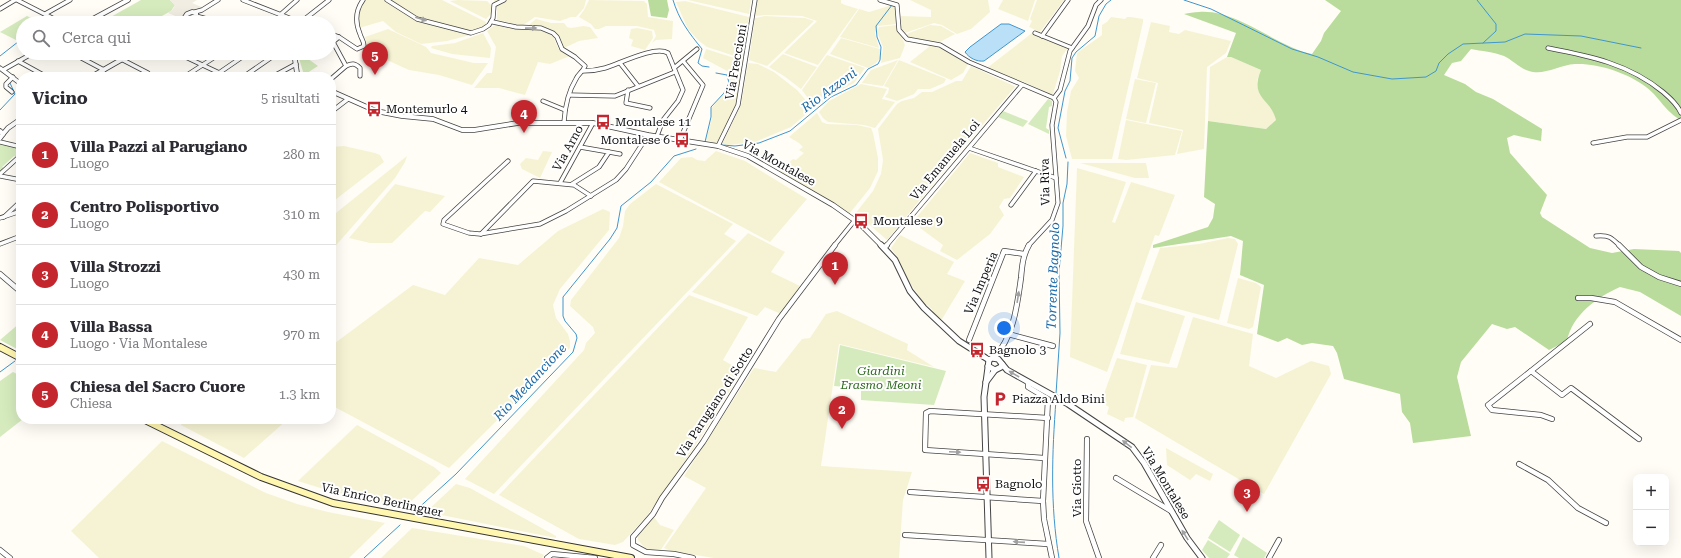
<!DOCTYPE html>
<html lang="it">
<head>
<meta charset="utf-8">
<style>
  :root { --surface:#fff; --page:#f7f7f7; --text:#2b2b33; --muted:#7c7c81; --line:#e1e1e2; --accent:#c4262e }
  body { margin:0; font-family:"Roboto Serif",serif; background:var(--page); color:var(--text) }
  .controls { position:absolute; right:12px; bottom:12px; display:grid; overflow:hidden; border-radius:8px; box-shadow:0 4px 16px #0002 }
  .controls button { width:36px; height:36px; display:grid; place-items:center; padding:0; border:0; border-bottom:1px solid var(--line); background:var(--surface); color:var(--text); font:20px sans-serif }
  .you { position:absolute; left:1004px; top:328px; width:14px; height:14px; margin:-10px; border:3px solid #fff; border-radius:50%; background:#1a73e8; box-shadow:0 0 0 6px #1a73e833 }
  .badge { display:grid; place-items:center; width:26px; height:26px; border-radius:50%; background:var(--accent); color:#fff; font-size:13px; font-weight:700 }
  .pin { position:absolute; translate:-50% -33px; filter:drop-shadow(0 1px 2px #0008) }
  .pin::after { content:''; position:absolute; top:21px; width:14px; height:12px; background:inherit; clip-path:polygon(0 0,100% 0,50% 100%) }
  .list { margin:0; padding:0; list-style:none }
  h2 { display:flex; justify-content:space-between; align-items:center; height:52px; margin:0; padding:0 16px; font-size:17px }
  h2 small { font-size:13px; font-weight:400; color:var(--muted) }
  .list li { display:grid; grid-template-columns:26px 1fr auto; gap:12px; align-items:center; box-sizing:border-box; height:60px; padding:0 16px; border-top:1px solid var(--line) }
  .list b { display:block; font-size:15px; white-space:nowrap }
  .list p { margin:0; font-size:13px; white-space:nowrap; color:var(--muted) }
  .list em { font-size:13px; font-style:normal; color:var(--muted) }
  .icon { flex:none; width:22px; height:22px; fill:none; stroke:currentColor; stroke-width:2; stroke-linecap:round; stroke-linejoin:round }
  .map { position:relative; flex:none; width:1681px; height:558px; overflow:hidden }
  .search { position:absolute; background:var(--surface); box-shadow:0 4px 16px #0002; left:16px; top:16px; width:320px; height:44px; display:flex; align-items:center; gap:10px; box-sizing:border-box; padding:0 14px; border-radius:22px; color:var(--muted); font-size:15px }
  .panel { position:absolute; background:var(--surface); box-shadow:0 4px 16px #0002; left:16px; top:72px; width:320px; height:352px; border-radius:16px }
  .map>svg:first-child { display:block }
  .farmland { fill:#f6f3d4 }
  .green { fill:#d5ebbd }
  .forest { fill:#b9dc9c }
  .plaza { fill:#f1ede2 }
  .water { fill:#b9e0f7; stroke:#3f96cf }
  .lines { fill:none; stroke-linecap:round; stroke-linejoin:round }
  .stream { stroke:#3f96cf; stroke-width:1 }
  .minor-far1-casing { stroke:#444; stroke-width:5 }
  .minor-casing { stroke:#444; stroke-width:6 }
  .tertiary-far1-casing { stroke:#444; stroke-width:5.5 }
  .tertiary-casing { stroke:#444; stroke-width:7 }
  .secondary-casing { stroke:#333; stroke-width:8 }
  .minor-far1 { stroke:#fff; stroke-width:3.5 }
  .minor { stroke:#fff; stroke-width:4.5 }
  .tertiary-far1 { stroke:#fff; stroke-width:4 }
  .tertiary { stroke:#fff; stroke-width:5 }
  .secondary { stroke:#fff6b0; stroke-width:6 }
  .oneway { fill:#a0a0a0 }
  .labels { text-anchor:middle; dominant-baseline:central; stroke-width:4; stroke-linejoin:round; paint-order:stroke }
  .street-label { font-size:12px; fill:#111; stroke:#fff }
  .poi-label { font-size:12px; fill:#111; stroke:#fff; text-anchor:start }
  .park-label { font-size:12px; font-style:italic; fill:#2f6b1f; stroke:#fff }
  .water-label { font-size:13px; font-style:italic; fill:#1768a6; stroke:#fff }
</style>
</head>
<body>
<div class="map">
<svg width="1681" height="558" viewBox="0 0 1681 558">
  <rect width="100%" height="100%" fill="#fffdf5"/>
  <g class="farmland">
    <polygon points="364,0 384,0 414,19 470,35 447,41 421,44 396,32 383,21 359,28 357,21 361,4"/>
    <polygon points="390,0 442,0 486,22 485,26 472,32 461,30 448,25 418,18"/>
    <polygon points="458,0 487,1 491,5 491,14 486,19 450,1"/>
    <polygon points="494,0 586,0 584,8 576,17 571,17 560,21 535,17 522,26 497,20 497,9"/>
    <polygon points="589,0 644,1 647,4 648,17 673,21 672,39 656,40 652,43 656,36 654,30 637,26 606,26 599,29 595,29 591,24 579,17 584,10"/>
    <polygon points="688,0 751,0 749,14"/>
    <polygon points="757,0 841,0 841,3 845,5 858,9 818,65 784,53 817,21 802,16 766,15 755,16"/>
    <polygon points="910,0 988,0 990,12 971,29 957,34 942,25 934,23 905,33 901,30 901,16 931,17 931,10"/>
    <polygon points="1003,0 1035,0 1028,21 998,9"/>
    <polygon points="1037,0 1064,0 1040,32 1029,27 1032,21 1030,19"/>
    <polygon points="685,1 749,17 744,59 707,47 698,40 688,29 676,2"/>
    <polygon points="892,5 896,6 897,24 878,26 875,33 879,48 840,37 859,9 869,12"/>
    <polygon points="765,16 805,18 814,21 767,66 749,60 755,18"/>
    <polygon points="1111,17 1125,19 1127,17 1131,17 1143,19 1143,22 1112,159 1072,159 1066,136 1067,112 1071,91 1079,78 1075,71 1077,53 1102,35 1102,25 1107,22"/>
    <polygon points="536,19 551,23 564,23 567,27 571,28 583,26 590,27 598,38 579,41 564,48 561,46 558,35 554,31 545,28 528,26"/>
    <polygon points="1151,22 1170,26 1169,32 1179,34 1185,30 1231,41 1226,53 1207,67 1204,149 1177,154 1183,130 1149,123 1158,83 1137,78"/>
    <polygon points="496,24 511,28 536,29 546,32 553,36 558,48 570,56 550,64 538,62 525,95 499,88 474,88 487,73 492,73 496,47 487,31"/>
    <polygon points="897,25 905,45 900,58 881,63 883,47 877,32 879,27"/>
    <polygon points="930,25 941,26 955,34 938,43 910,38 906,36 909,33"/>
    <polygon points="637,28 652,31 653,38 645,50 631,46 633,40 629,38 631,29"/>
    <polygon points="388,29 420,44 426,47 431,53 474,63 488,63 472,85 439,75 409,70 389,61 367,46 365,37"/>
    <polygon points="483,33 491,48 490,58 452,54 431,48 432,46 455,43"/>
    <polygon points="1032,33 1068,48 1062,56 1060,71 1053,94 1050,94 1022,81 1016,81 987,68"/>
    <polygon points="841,38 880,49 880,58 876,63 868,68 830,54"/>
    <polygon points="937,45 968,64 963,73 951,80 910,62 930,46"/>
    <polygon points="706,49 744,61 739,99 719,141 715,143 706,140 712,118 711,109 730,84 729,72 703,58"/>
    <polygon points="783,54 817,67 801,89 784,76 769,67"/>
    <polygon points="827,55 865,68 854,83 830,96 815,108 802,90"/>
    <polygon points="1227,57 1231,57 1261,70 1257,81 1258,89 1260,94 1275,114 1276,120 1266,129 1208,121 1210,67"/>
    <polygon points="898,60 883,86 862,83 871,70"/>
    <polygon points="899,60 946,79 944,83 930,89 918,89 914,94 897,101 885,97 888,93 889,88 884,86"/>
    <polygon points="748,63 758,64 774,72 797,90 804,98 811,110 791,127 755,142 728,145 722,144 741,105"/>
    <polygon points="971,66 1014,86 1015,87 960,151 887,240 862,218 855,214 873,191 881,174 883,160 878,129 897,104 902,101 914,98 922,92 932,92 956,81 962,81"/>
    <polygon points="1135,79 1156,83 1146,123 1126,119"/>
    <polygon points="861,84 887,89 882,99 895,102 875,128 864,125 828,122 823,118 819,112 829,101"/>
    <polygon points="817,113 822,122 827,124 857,125 871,128 873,133 878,158 878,171 870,188 849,214 778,172 793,159 796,160 804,153 799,150 803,147 799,143 789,137"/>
    <polygon points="1126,120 1182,131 1175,155 1126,160 1118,159"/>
    <polygon points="344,146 375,153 380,155 384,162 331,203 331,147"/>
    <polygon points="543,151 552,152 540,178 522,169 520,164 526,158 538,160"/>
    <polygon points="716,151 745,161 807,199 770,242 659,182 681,158 692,157 697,160 705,161"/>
    <polygon points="970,153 998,163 998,167 1024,177 1010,198 1004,199 999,207 1004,215 990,234 957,260 940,251 943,245 920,228 921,224 916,218"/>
    <polygon points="407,156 405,162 395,178 331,251 331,217"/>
    <polygon points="1080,163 1146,163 1149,178 1135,178"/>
    <polygon points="1077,168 1126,182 1112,222 1115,223 1131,182 1175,195 1159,236 1155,235 1107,372 1070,357"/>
    <polygon points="395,184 445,196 430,212 425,211 392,243 370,243 349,238"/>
    <polygon points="656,184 733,224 724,234 736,241 494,494 465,479 584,350 586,343 595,333 593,327 570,306 571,300 619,238 623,226 625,211 630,204"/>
    <polygon points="603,209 610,212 609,230 560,289 553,305 556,318 568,334 570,341 570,348 449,468 331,405 331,346 413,285 445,295 479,258 518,265 558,231"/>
    <polygon points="748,233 785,252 771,272 800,286 781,314 765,307 757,316 692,292"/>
    <polygon points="900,235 954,262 947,274 965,281 942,319 939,319 933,314 932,309 923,302 908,280 897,257 891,248"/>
    <polygon points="1228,238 1235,239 1238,244 1219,320 1141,299 1160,248 1199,244"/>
    <polygon points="1238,278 1256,283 1261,287 1253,327 1249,329 1227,323"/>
    <polygon points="689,295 748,317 723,360 742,371 693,449 647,516 623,542 615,545 579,539 499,495"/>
    <polygon points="1136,302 1185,316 1169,364 1120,354"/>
    <polygon points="837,311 908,344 907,350 934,367 839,344 821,466 912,472 903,500 899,558 714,558 671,551 664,548 706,488 684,476 754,368 776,372 802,339 810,338 826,314"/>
    <polygon points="1193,317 1253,334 1249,366 1276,378 1311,361 1329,366 1331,374 1264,494 1135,418 1151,365 1177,368"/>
    <polygon points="1117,358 1147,365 1133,417 1125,418 1124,422 1107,414 1109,407 1101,402"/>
    <polygon points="184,419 288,419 244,458 181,425"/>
    <polygon points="357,425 434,467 441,473 404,508 349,497 298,481"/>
    <polygon points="162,441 266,493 297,504 328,512 385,523 349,558 99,558 71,531"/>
    <polygon points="1166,448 1213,474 1210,481 1196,474 1190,480 1167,465"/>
    <polygon points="456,484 470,488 556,536 556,538 426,512"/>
    <polygon points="654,517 660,525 674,530 660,551 652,551 645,548 638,540 638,536"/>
    <polygon points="412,528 524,546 544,555 542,558 381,558"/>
  </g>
  <g class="green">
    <polygon points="141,0 170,0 175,5 171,11 149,23 100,23"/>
    <polygon points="27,16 41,23 23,23 23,35 16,40 0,32"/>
    <polygon points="301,54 318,66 304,75 298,55"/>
    <polygon points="1048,99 1052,101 1052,106 1049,107 1046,128 1049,130 1049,134 1028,124"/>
    <polygon points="1003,111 1028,121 1023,127 998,117"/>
    <polygon points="0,143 21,149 21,153 17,157 14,156 2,167 4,168 0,172"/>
    <polygon points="21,322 21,351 0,340"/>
    <polygon points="840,345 946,371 934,405 861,400 861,388 834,386"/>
    <polygon points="13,372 21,376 21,419 23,419 0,437 0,381"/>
    <polygon points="1219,520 1240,535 1230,552 1208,538"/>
    <polygon points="1243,537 1267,553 1264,558 1239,558 1234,555"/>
    <polygon points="1208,540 1230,554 1227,558 1209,558 1202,550"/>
  </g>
  <g class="forest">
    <polygon points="648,0 667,0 669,10 667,18 651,16"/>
    <path d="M1325,0H1681V121C1676,117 1669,112 1665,107C1659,100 1654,93 1646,87C1628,73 1598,63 1575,64C1560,65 1547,74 1533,72C1521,70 1514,61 1504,56C1494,52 1481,51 1471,49L1461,61L1452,63L1444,75L1465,84L1476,92L1493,99L1542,129L1541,141L1514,135L1507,138L1510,153L1547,195L1540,213L1542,217L1590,248L1612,253L1634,249L1679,251L1681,253V316L1640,292L1620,287C1597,297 1572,315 1567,341L1549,350L1515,327L1507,329L1492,324L1461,362L1457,377L1471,436L1413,443L1410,423L1402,412L1400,394L1344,379L1337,353L1333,346L1312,343L1302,345L1287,338L1278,342L1257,334L1264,285L1240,275L1243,241L1231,236L1153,248V245L1208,227L1213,218L1215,204L1204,197L1208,121L1266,129L1276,120C1271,98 1249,99 1261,70L1231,57H1227L1236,33L1184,14C1189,13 1194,12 1199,12C1237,9 1275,46 1312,54L1321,41L1324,33L1341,11Z"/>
  </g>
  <polygon class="plaza" points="170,0 197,0 192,3 204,8 184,17 183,19 168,13 173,9 175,5"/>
  <path class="water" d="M1001,24H1009L1025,31L984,61C977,62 969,58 965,52L970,47Z"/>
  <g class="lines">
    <g class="stream">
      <path d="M673,0C679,20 689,33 702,49L698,63L702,66L709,67"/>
      <polyline points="1184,0 1211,9 1292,49 1318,57 1353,72 1392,79 1426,77 1436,71 1439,63 1448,54 1463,44 1505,42 1525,34 1581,36 1641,48"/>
      <polyline points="1477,0 1496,24 1496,31 1483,43"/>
      <polyline points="0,56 23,38"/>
      <polyline points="0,110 15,94 10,83"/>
      <polyline points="705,142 711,117 711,107 724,93 729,83 727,75 716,73"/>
      <polyline points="722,145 735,146 759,143 790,131 831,97 856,85 868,69 878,64 880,60 881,47 877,37 876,26 892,5"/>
      <polyline points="1066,158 1058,128 1065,91 1070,81 1072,58 1076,52 1095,36 1099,16 1106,4 1111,0"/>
      <polyline points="0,372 15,361"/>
      <polyline points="1056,394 1060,333 1059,272 1063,226 1063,203 1067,184 1068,162"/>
      <path d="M1056,400C1052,453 1050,505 1059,558"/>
      <polyline points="414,512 456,474 573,352 577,338 576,334 565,321 563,316 563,297 610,239 617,228 621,206 651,182 674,156 696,149"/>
      <polyline points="364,558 400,525"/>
    </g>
    <g class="minor-far1-casing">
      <g id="minor-far1">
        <polyline points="17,0 62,23"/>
        <polyline points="243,0 302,23"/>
        <polyline points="387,0 417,19 471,33 483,29 489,25 493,18 494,5 504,0"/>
        <polyline points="880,0 897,5 899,30 907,39 940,45 969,62 1054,98"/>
        <polyline points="0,9 15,0"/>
        <polyline points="195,12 202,10 218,0"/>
        <polyline points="45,14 70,0"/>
        <polyline points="280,15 297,0"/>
        <polyline points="301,22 329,0"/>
        <path d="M493,22L516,27L541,28L553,33L557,37L562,49L575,57L585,66C583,72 578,74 576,79C568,92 565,107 564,122"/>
        <path d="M329,33L339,37L357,49L364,46C364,41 361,38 360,34C355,22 355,11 363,0"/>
        <polyline points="1035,33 1072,48"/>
        <polyline points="1042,36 1068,0"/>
        <path d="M1548,48C1590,56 1629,64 1663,92C1670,98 1677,104 1681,113"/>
        <polyline points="72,53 104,70"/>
        <polyline points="177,53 228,77"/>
        <polyline points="121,59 148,73 147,77"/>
        <polyline points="18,61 47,77"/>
        <polyline points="620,63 638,86"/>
        <path d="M346,66C352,63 355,63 360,68V76"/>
        <polyline points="0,68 21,84"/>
        <polyline points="674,68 697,49"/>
        <polyline points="3,70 33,53"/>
        <path d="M583,71C590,71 598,70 605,68C619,64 655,45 668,53L683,90L678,101L663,120L657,136"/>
        <polyline points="184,77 221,53"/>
        <polyline points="213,77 248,53"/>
        <polyline points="243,77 272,57 266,53"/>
        <polyline points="272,77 296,64"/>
        <polyline points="331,79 346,66 333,42 339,37"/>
        <polyline points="628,90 626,103 650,108"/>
        <polyline points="12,92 6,87 6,84 13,77"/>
        <polyline points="570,95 615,96 675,72"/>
        <polyline points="1054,98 1060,90 1070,51 1088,26 1096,5 1101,0"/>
        <polyline points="543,101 565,110"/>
        <polyline points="331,112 348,99"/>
        <polyline points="680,140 703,85 683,61"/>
        <polyline points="0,142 21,147"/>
        <polyline points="1593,143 1627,137 1647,137 1681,120"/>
        <polyline points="718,146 738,105 755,0"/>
        <polyline points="969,148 1056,178"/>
        <polyline points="609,152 620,154"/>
        <polyline points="508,161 444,220 443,224 469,233 480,234 540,224 566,211 616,180 626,169 648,135"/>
        <polyline points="0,174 21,155"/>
        <polyline points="0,176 21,180"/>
        <polyline points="560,183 593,123"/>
        <polyline points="572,184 599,167 609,152 580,147"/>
        <polyline points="1011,205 1036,171"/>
        <polyline points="4,217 21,201"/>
        <polyline points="0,218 21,211"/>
        <polyline points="481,234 533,181 574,185 591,196"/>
        <path d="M1596,236C1609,235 1611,237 1620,246"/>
        <polyline points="0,244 21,236"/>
        <polyline points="834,246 855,220"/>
        <polyline points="886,246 1022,85"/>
        <polyline points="1028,246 1052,220 1058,203 1052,125 1056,102 1054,98"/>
      </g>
    </g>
    <g class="minor-casing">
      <g id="minor">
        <polyline points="1619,245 1641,267 1659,277 1681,284"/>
        <polyline points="884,248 887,245"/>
        <polyline points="0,274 21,292"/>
        <polyline points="1578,298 1591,298 1615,302 1681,340"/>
        <polyline points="1008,334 1053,346"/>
        <polyline points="969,340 1004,251 1024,254"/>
        <path d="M994,358C1014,336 1017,306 1021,278C1022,266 1023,255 1029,245"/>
        <polyline points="1531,371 1590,324"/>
        <polyline points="1028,382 1028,387 1048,399 1043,501 1044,519 1052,558"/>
        <polyline points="1552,419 1541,415 1492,410 1488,405 1531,371 1562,395 1571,388 1639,439"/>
        <polyline points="1087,439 1086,521 1099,558"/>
        <polyline points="1044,458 925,450 926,413 930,411 1048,418"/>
        <polyline points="1519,464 1548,480 1578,508 1606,523"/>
        <polyline points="1116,478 1171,511"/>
        <polyline points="910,492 1043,501"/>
        <polyline points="905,535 1048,544"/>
        <polyline points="0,550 10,558"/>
        <polyline points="547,558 552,554 595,558"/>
        <polyline points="693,558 674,554 646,552 633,545 633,537 653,514 662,498 703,442 779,319 835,245"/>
        <polyline points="1153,558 1161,545"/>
        <polyline points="1269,558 1279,540"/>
      </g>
    </g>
    <g class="tertiary-far1-casing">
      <g id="tertiary-far1">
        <polygon points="192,12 196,13 196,16 190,18 185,17 187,14"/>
        <polyline points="195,16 221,23"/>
        <polyline points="91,20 128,0"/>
        <polyline points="84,23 94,21 94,23"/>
        <polyline points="182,23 190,18"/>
        <polyline points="294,53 297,73 300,77"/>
        <polyline points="91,77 133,53"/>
        <polyline points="331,91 376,111 402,116 433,119 462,130 474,130 518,123 593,123 648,135 718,146 748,156 833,205 860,224 882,246"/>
        <polyline points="0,131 3,134 0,138"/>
        <polyline points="3,134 8,128 21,119"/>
      </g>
    </g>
    <g class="tertiary-casing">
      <g id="tertiary">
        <polyline points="881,245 895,260 910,291 924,308 959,341 989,360"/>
        <polyline points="989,360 992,358 998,359 1007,370 1068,404 1132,447 1144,463 1187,538 1202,558"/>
        <polyline points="989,360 984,397 989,558"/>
        <polyline points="988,366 995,370 1001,367 1002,364"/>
        <polyline points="986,382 995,370"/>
      </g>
    </g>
    <g class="secondary-casing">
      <g id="secondary">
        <polyline points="0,347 21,358"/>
        <polyline points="143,419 261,477 333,503 631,558"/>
      </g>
    </g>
    <use href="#minor-far1" class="minor-far1"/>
    <use href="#minor" class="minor"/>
    <use href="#tertiary-far1" class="tertiary-far1"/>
    <use href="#tertiary" class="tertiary"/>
    <use href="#secondary" class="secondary"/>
  </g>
  <defs><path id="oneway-solid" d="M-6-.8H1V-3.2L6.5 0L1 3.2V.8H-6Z"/></defs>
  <g class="oneway">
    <use href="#oneway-solid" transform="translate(421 19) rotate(17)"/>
    <use href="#oneway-solid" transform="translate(531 28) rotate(-1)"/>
    <use href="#oneway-solid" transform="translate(1018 297) rotate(-81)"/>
    <use href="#oneway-solid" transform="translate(1014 374) rotate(-150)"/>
    <use href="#oneway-solid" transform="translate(1127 444) rotate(-142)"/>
    <use href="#oneway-solid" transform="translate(955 452) rotate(3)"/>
    <use href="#oneway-solid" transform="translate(1185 535) rotate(-122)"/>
    <use href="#oneway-solid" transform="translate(1019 542) rotate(-176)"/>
  </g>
  <defs>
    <g id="bus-bare" transform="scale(1.2)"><path d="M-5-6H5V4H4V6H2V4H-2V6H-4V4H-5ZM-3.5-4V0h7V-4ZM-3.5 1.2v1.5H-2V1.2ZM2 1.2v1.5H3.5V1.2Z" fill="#c4262e" stroke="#fff" stroke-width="2.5" paint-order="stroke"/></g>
    <g id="parking-bare" transform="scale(1.2)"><path d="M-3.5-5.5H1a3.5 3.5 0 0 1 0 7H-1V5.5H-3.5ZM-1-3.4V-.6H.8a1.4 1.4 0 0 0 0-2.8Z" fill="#c4262e" stroke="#fff" stroke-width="2.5" paint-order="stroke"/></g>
  </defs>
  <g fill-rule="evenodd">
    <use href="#bus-bare" x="374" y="109"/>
    <use href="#bus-bare" x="603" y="122"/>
    <use href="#bus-bare" x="682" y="140"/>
    <use href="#bus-bare" x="861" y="221"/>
    <use href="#bus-bare" x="977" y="350"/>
    <use href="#parking-bare" x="1000" y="399"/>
    <use href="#bus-bare" x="983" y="484"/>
  </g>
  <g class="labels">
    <g class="street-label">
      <text transform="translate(736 62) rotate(-80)">Via Freccioni</text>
      <text transform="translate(568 148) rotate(-61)">Via Arno</text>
      <text transform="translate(945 160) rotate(-50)">Via Emanuela Loi</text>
      <text transform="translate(779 163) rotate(29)">Via Montalese</text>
      <text transform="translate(1045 182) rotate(-91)">Via Riva</text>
      <text transform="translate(981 283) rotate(-67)">Via Imperia</text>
      <text transform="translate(715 402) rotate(-57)">Via Parugiano di Sotto</text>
      <text transform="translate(1166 483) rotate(59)">Via Montalese</text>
      <text transform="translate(1077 488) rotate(-90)">Via Giotto</text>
      <text transform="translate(382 500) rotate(12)">Via Enrico Berlinguer</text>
    </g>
    <g class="poi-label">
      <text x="386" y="109">Montemurlo 4</text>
      <text x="615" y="122">Montalese 11</text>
      <text x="670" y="140" text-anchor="end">Montalese 6</text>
      <text x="873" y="221">Montalese 9</text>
      <text x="989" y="350">Bagnolo 3</text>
      <text x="1012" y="399">Piazza Aldo Bini</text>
      <text x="995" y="484">Bagnolo</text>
    </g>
    <g class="park-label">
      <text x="881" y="371">Giardini<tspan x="881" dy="14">Erasmo Meoni</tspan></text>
    </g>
    <g class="water-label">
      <text transform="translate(829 90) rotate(-36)">Rio Azzoni</text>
      <text transform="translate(1053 276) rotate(-88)">Torrente Bagnolo</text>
      <text transform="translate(530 382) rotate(-47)">Rio Medancione</text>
    </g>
  </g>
</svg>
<div class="controls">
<button>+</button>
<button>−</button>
</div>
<div class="you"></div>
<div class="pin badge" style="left:835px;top:285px">1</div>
<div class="pin badge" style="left:842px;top:429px">2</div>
<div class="pin badge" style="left:1247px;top:512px">3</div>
<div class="pin badge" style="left:524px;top:133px">4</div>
<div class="pin badge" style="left:375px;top:75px">5</div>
<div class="search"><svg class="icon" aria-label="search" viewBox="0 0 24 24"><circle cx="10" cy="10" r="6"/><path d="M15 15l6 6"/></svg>Cerca qui</div>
<section class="panel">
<h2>Vicino<small>5 risultati</small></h2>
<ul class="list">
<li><span class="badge">1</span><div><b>Villa Pazzi al Parugiano</b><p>Luogo</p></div><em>280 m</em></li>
<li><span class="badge">2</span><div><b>Centro Polisportivo</b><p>Luogo</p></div><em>310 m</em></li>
<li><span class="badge">3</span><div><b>Villa Strozzi</b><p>Luogo</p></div><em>430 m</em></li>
<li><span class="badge">4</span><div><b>Villa Bassa</b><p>Luogo · Via Montalese</p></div><em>970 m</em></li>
<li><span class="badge">5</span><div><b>Chiesa del Sacro Cuore</b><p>Chiesa</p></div><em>1.3 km</em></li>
</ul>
</section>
</div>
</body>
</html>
